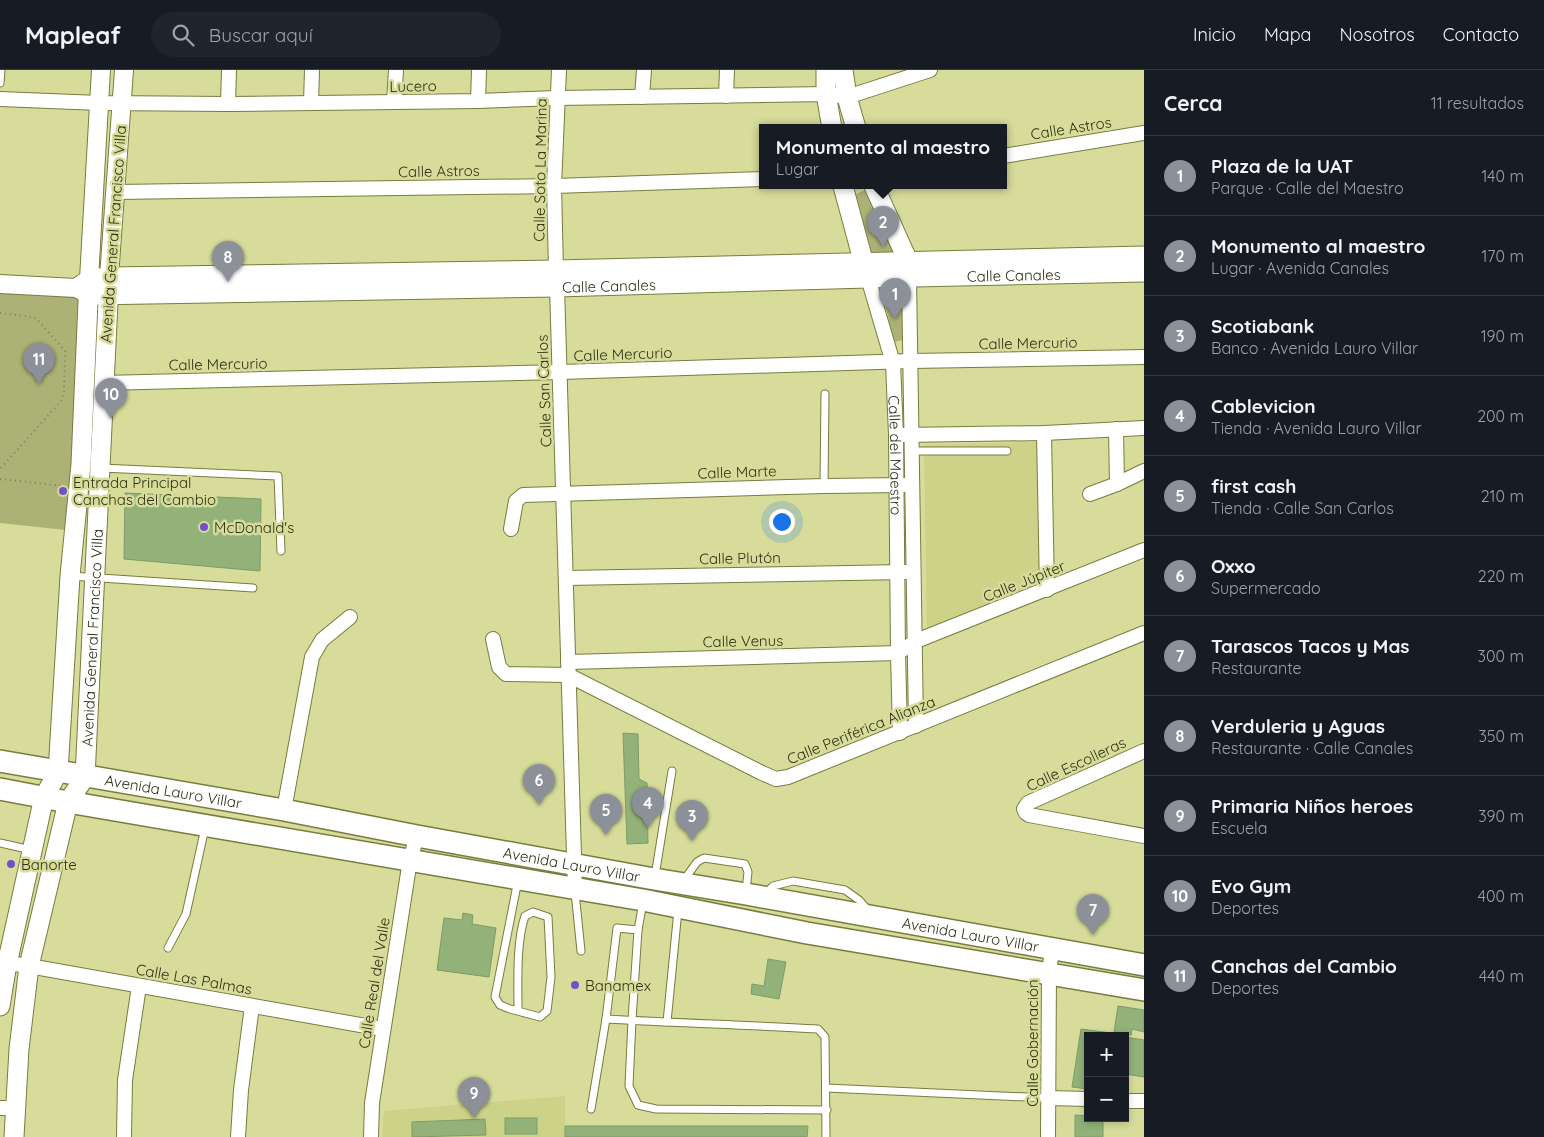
<!DOCTYPE html>
<html lang="es">
<head>
<meta charset="utf-8">
<style>
  :root { --surface:#171b24; --page:#20242c; --text:#f1f3f6; --muted:#9ea1a6; --line:#363941; --accent:#8c9099 }
  body { margin:0; font-family:Quicksand,sans-serif; background:var(--page); color:var(--text) }
  .controls { position:absolute; right:15px; bottom:15px; display:grid; overflow:hidden; border-radius:0px; box-shadow:0 2px 8px #0003 }
  .controls button { width:45px; height:45px; display:grid; place-items:center; padding:0; border:0; border-bottom:1px solid var(--line); background:var(--surface); color:var(--text); font:25px sans-serif }
  .you { position:absolute; left:781px; top:451px; width:18px; height:18px; margin:-12px; border:4px solid #fff; border-radius:50%; background:#1a73e8; box-shadow:0 0 0 8px #1a73e833 }
  .badge { display:grid; place-items:center; width:32px; height:32px; border-radius:50%; background:var(--accent); color:#fff; font-size:16px; font-weight:700 }
  .pin { position:absolute; translate:-50% -41px; filter:drop-shadow(0 1px 2px #0008) }
  .pin::after { content:''; position:absolute; top:26px; width:18px; height:15px; background:inherit; clip-path:polygon(0 0,100% 0,50% 100%) }
  .popup { position:absolute; left:759px; top:54px; width:248px; height:65px; box-sizing:border-box; display:grid; place-content:center; border-radius:0px; background:var(--surface); filter:drop-shadow(0 1px 4px #0005); font-size:16px; white-space:nowrap; color:var(--muted) }
  .popup b { font-size:19px; color:var(--text) }
  .popup::after { content:''; position:absolute; left:50%; top:100%; margin-left:-10px; border:10px solid transparent; border-top-color:var(--surface) }
  .list { margin:0; padding:0; list-style:none }
  h2 { display:flex; justify-content:space-between; align-items:center; height:65px; margin:0; padding:0 20px; font-size:21px }
  h2 small { font-size:16px; font-weight:400; color:var(--muted) }
  .list li { display:grid; grid-template-columns:32px 1fr auto; gap:15px; align-items:center; box-sizing:border-box; height:80px; padding:0 20px; border-top:1px solid var(--line) }
  .list b { display:block; font-size:19px; white-space:nowrap }
  .list p { margin:0; font-size:16px; white-space:nowrap; color:var(--muted) }
  .list em { font-size:16px; font-style:normal; color:var(--muted) }
  .icon { flex:none; width:28px; height:28px; fill:none; stroke:currentColor; stroke-width:2; stroke-linecap:round; stroke-linejoin:round }
  .map { position:relative; flex:none; width:1144px; height:1067px; overflow:hidden }
  header { display:flex; align-items:center; gap:30px; box-sizing:border-box; height:70px; padding:0 25px; background:var(--surface); border-bottom:1px solid var(--line) }
  header strong { font-size:24px }
  nav { display:flex; gap:28px; margin-inline-start:auto; font-size:18px }
  .search { width:350px; height:45px; background:var(--page); display:flex; align-items:center; gap:12px; box-sizing:border-box; padding:0 18px; border-radius:28px; color:var(--muted); font-size:19px }
  main { display:flex }
  aside { flex:1; background:var(--surface) }
  .map>svg:first-child { display:block }
  .built { fill:#ccd287 }
  .green { fill:#acb175 }
  .building { fill:#92b279; stroke:#7d9c64 }
  .lines { fill:none; stroke-linecap:round; stroke-linejoin:round }
  .service-casing { stroke:#787c3d; stroke-width:9 }
  .minor-casing { stroke:#787c3d; stroke-width:16 }
  .tertiary-casing { stroke:#787c3d; stroke-width:20 }
  .secondary-casing { stroke:#787c3d; stroke-width:21 }
  .primary-casing { stroke:#787c3d; stroke-width:24 }
  .path { stroke:#7f8255; stroke-width:2; stroke-dasharray:1 4; stroke-linecap:butt }
  .service { stroke:#fff; stroke-width:7 }
  .minor { stroke:#fff; stroke-width:14 }
  .tertiary { stroke:#fff; stroke-width:18 }
  .secondary { stroke:#fff; stroke-width:19 }
  .primary { stroke:#fff; stroke-width:21 }
  .poi-dot { fill:#7350ca; stroke:#d7dc9a; stroke-width:2 }
  .labels { text-anchor:middle; dominant-baseline:central; stroke-width:5; stroke-linejoin:round; paint-order:stroke }
  .street-label { font-size:15px; fill:#2e3015; stroke:#d7dc9a }
  .poi-label { font-size:15px; fill:#2e3015; stroke:#d7dc9a; text-anchor:start }
</style>
</head>
<body>
<header>
<strong>Mapleaf</strong>
<div class="search"><svg class="icon" aria-label="search" viewBox="0 0 24 24"><circle cx="10" cy="10" r="6"/><path d="M15 15l6 6"/></svg>Buscar aquí</div>
<nav><a>Inicio</a><a>Mapa</a><a>Nosotros</a><a>Contacto</a></nav>
</header>
<main>
<div class="map">
<svg width="1144" height="1067" viewBox="0 0 1144 1067">
  <rect width="100%" height="100%" fill="#d7dc9a"/>
  <g class="built">
    <polygon points="1039,372 1040,519 927,561 924,375"/>
    <polygon points="565,1026 565,1067 382,1067 384,1041"/>
  </g>
  <g class="green">
    <polygon points="870,118 901,185 873,189 856,124"/>
    <polygon points="0,222 83,225 75,461 0,453"/>
    <polygon points="899,223 902,226 903,270 894,272 883,225"/>
  </g>
  <g class="building">
    <polygon points="125,423 261,429 260,501 124,489"/>
    <polygon points="623,663 638,664 639,709 647,713 648,773 627,774"/>
    <polygon points="463,843 473,845 472,854 496,858 489,907 437,900 444,848 462,850"/>
    <polygon points="768,889 786,892 779,929 751,924 752,914 764,916"/>
    <polygon points="1118,936 1144,940 1144,962 1132,959 1131,965 1114,962"/>
    <polygon points="1081,959 1111,963 1110,966 1088,966 1088,1019 1072,1017"/>
    <polygon points="1125,967 1144,970 1144,1007 1125,1004"/>
    <polygon points="1075,1045 1088,1046 1088,1048 1103,1048 1103,1067 1075,1067"/>
    <rect x="505" y="1048" width="32" height="16"/>
    <polygon points="485,1049 486,1065 412,1067 412,1052"/>
    <polygon points="565,1056 808,1056 807,1067 565,1067"/>
  </g>
  <g class="lines">
    <g class="service-casing">
      <g id="service">
        <polyline points="0,13 1,0"/>
        <polyline points="912,381 1007,381"/>
        <polyline points="101,398 278,406 281,481"/>
        <polyline points="824,416 825,324"/>
        <polyline points="70,506 253,518"/>
        <polyline points="0,773 31,780"/>
        <polyline points="655,806 672,701"/>
        <polyline points="684,810 697,792 704,788 745,794 748,802 746,821"/>
        <polyline points="575,822 581,881"/>
        <polyline points="766,823 773,816 793,811 845,820 859,830 868,840"/>
        <polyline points="643,832 638,860 632,950 629,1016 638,1035 656,1039 827,1040"/>
        <polyline points="168,878 186,844 205,758"/>
        <path d="M518,941C518,913 516,872 525,846L533,842L548,847L551,907L547,941L540,947L510,939L500,935L495,927L518,810"/>
        <path d="M606,949C676,953 747,955 818,959L825,967L826,1067"/>
        <polyline points="667,952 678,840"/>
        <polyline points="826,1018 1048,1028"/>
        <polyline points="591,1039 606,949 617,858 638,860"/>
      </g>
    </g>
    <g class="minor-casing">
      <g id="minor">
        <polyline points="726,26 727,0"/>
        <polyline points="642,27 644,0"/>
        <polyline points="0,29 99,33 228,34 478,31 557,28 826,24 847,27 930,0"/>
        <polyline points="478,31 479,0"/>
        <polyline points="394,32 396,0"/>
        <polyline points="311,33 312,0"/>
        <polyline points="228,34 229,0"/>
        <polyline points="1003,86 1144,63"/>
        <polyline points="116,122 554,116 763,109"/>
        <polyline points="556,200 554,116 559,0"/>
        <polyline points="909,207 916,656"/>
        <path id="s1" d="M868,208L893,293L896,365L898,583L900,663"/>
        <polyline points="557,217 575,819"/>
        <polyline points="103,313 560,302 910,291 1144,287"/>
        <polyline points="1116,359 1117,414 1144,401"/>
        <polyline points="1044,363 1047,520"/>
        <polyline points="902,365 1044,363 1144,358"/>
        <polyline points="1090,424 1117,414"/>
        <polyline points="511,459 516,431 523,425 824,416 904,415"/>
        <polyline points="566,508 906,502"/>
        <polyline points="493,569 499,597 506,604 568,605 762,703 776,709 788,707 1144,563"/>
        <polyline points="568,592 898,583 916,571 1144,480"/>
        <polyline points="1144,681 1028,733 1024,739 1026,743 1029,745 1144,766"/>
        <polyline points="284,740 312,587 322,570 350,547"/>
        <polyline points="0,892 29,896 383,959"/>
        <polyline points="1048,1028 1088,1029"/>
        <polyline points="1125,1031 1144,1031"/>
        <polyline points="0,1038 15,1038"/>
        <polyline points="124,1067 125,1010 139,916"/>
        <polyline points="238,1067 241,1020 252,936"/>
        <polyline points="371,1067 372,1033 410,790 417,766"/>
        <polyline points="1048,1067 1049,903 1052,879"/>
      </g>
    </g>
    <g class="tertiary-casing">
      <g id="tertiary">
        <polyline points="109,207 124,0"/>
        <polyline points="0,214 76,218 86,223"/>
        <polyline points="76,218 89,209 101,0"/>
      </g>
    </g>
    <g class="secondary-casing">
      <g id="secondary">
        <polyline points="826,0 826,24 832,58"/>
        <polyline points="843,0 847,27 856,58"/>
        <polyline points="843,116 867,205"/>
        <polyline points="874,116 908,191 909,201"/>
        <path id="s2" d="M89,225L557,217L868,208L1144,202"/>
        <polyline points="0,936 7,894 44,727 58,702 70,506 81,394 89,209 109,207 556,200 1144,186"/>
        <path id="s3" d="M14,1067L19,979L29,896L68,732L85,707L109,212"/>
      </g>
    </g>
    <g class="primary-casing">
      <g id="primary">
        <path id="s4" d="M0,691L284,740L417,766L654,809L746,824L1144,895"/>
        <polyline points="0,719 68,732 643,830 807,863 1144,920"/>
      </g>
    </g>
    <g class="path">
      <polyline points="0,243 32,247 37,249 65,281 65,287 64,324 62,330 0,399"/>
      <polyline points="0,409 64,416"/>
    </g>
    <use href="#service" class="service"/>
    <use href="#minor" class="minor"/>
    <use href="#tertiary" class="tertiary"/>
    <use href="#secondary" class="secondary"/>
    <use href="#primary" class="primary"/>
  </g>
  <g class="poi-dot">
    <circle cx="63" cy="421" r="5"/>
    <circle cx="204" cy="457" r="5"/>
    <circle cx="11" cy="794" r="5"/>
    <circle cx="575" cy="915" r="5"/>
  </g>
  <g class="labels">
    <g class="street-label">
      <text transform="translate(413 16) rotate(-1)">Lucero</text>
      <text transform="translate(1071 58) rotate(-9)">Calle Astros</text>
      <text transform="translate(540 100) rotate(-89)">Calle Soto La Marina</text>
      <text transform="translate(439 101) rotate(-1)">Calle Astros</text>
      <text transform="translate(113 164) rotate(-86)">Avenida General Francisco Villa</text>
      <text stroke="none"><textPath href="#s2" startOffset="925">Calle Canales</textPath></text>
      <text stroke="none"><textPath href="#s2" startOffset="520">Calle Canales</textPath></text>
      <text transform="translate(1028 273) rotate(-1)">Calle Mercurio</text>
      <text transform="translate(623 284) rotate(-2)">Calle Mercurio</text>
      <text transform="translate(218 294) rotate(-1)">Calle Mercurio</text>
      <text transform="translate(544 321) rotate(-92)">Calle San Carlos</text>
      <text stroke="none"><textPath href="#s1" startOffset="181">Calle del Maestro</textPath></text>
      <text transform="translate(737 402) rotate(-2)">Calle Marte</text>
      <text transform="translate(740 488) rotate(-1)">Calle Plutón</text>
      <text transform="translate(1024 511) rotate(-22)">Calle Júpiter</text>
      <text stroke="none"><textPath href="#s3" startOffset="510">Avenida General Francisco Villa</textPath></text>
      <text transform="translate(743 571) rotate(-1)">Calle Venus</text>
      <text transform="translate(861 660) rotate(-22)">Calle Periférica Alianza</text>
      <text transform="translate(1076 694) rotate(-25)">Calle Escolleras</text>
      <text stroke="none"><textPath href="#s4" startOffset="176">Avenida Lauro Villar</textPath></text>
      <text stroke="none"><textPath href="#s4" startOffset="581">Avenida Lauro Villar</textPath></text>
      <text stroke="none"><textPath href="#s4" startOffset="986">Avenida Lauro Villar</textPath></text>
      <text transform="translate(194 909) rotate(10)">Calle Las Palmas</text>
      <text transform="translate(374 913) rotate(-81)">Calle Real del Valle</text>
      <text transform="translate(1032 973) rotate(-90)">Calle Gobernación</text>
    </g>
    <g class="poi-label">
      <text x="73" y="412">Entrada Principal<tspan x="73" dy="17">Canchas del Cambio</tspan></text>
      <text x="214" y="457">McDonald's</text>
      <text x="21" y="794">Banorte</text>
      <text x="585" y="915">Banamex</text>
    </g>
  </g>
</svg>
<div class="controls">
<button>+</button>
<button>−</button>
</div>
<div class="you"></div>
<div class="pin badge" style="left:895px;top:249px">1</div>
<div class="pin badge" style="left:883px;top:177px">2</div>
<div class="popup"><b>Monumento al maestro</b>Lugar</div>
<div class="pin badge" style="left:692px;top:771px">3</div>
<div class="pin badge" style="left:648px;top:758px">4</div>
<div class="pin badge" style="left:606px;top:765px">5</div>
<div class="pin badge" style="left:539px;top:735px">6</div>
<div class="pin badge" style="left:1093px;top:865px">7</div>
<div class="pin badge" style="left:228px;top:212px">8</div>
<div class="pin badge" style="left:474px;top:1048px">9</div>
<div class="pin badge" style="left:111px;top:349px">10</div>
<div class="pin badge" style="left:39px;top:314px">11</div>
</div>
<aside>
<h2>Cerca<small>11 resultados</small></h2>
<ul class="list">
<li><span class="badge">1</span><div><b>Plaza de la UAT</b><p>Parque · Calle del Maestro</p></div><em>140 m</em></li>
<li><span class="badge">2</span><div><b>Monumento al maestro</b><p>Lugar · Avenida Canales</p></div><em>170 m</em></li>
<li><span class="badge">3</span><div><b>Scotiabank</b><p>Banco · Avenida Lauro Villar</p></div><em>190 m</em></li>
<li><span class="badge">4</span><div><b>Cablevicion</b><p>Tienda · Avenida Lauro Villar</p></div><em>200 m</em></li>
<li><span class="badge">5</span><div><b>first cash</b><p>Tienda · Calle San Carlos</p></div><em>210 m</em></li>
<li><span class="badge">6</span><div><b>Oxxo</b><p>Supermercado</p></div><em>220 m</em></li>
<li><span class="badge">7</span><div><b>Tarascos Tacos y Mas</b><p>Restaurante</p></div><em>300 m</em></li>
<li><span class="badge">8</span><div><b>Verduleria y Aguas</b><p>Restaurante · Calle Canales</p></div><em>350 m</em></li>
<li><span class="badge">9</span><div><b>Primaria Niños heroes</b><p>Escuela</p></div><em>390 m</em></li>
<li><span class="badge">10</span><div><b>Evo Gym</b><p>Deportes</p></div><em>400 m</em></li>
<li><span class="badge">11</span><div><b>Canchas del Cambio</b><p>Deportes</p></div><em>440 m</em></li>
</ul>
</aside>
</main>
</body>
</html>
